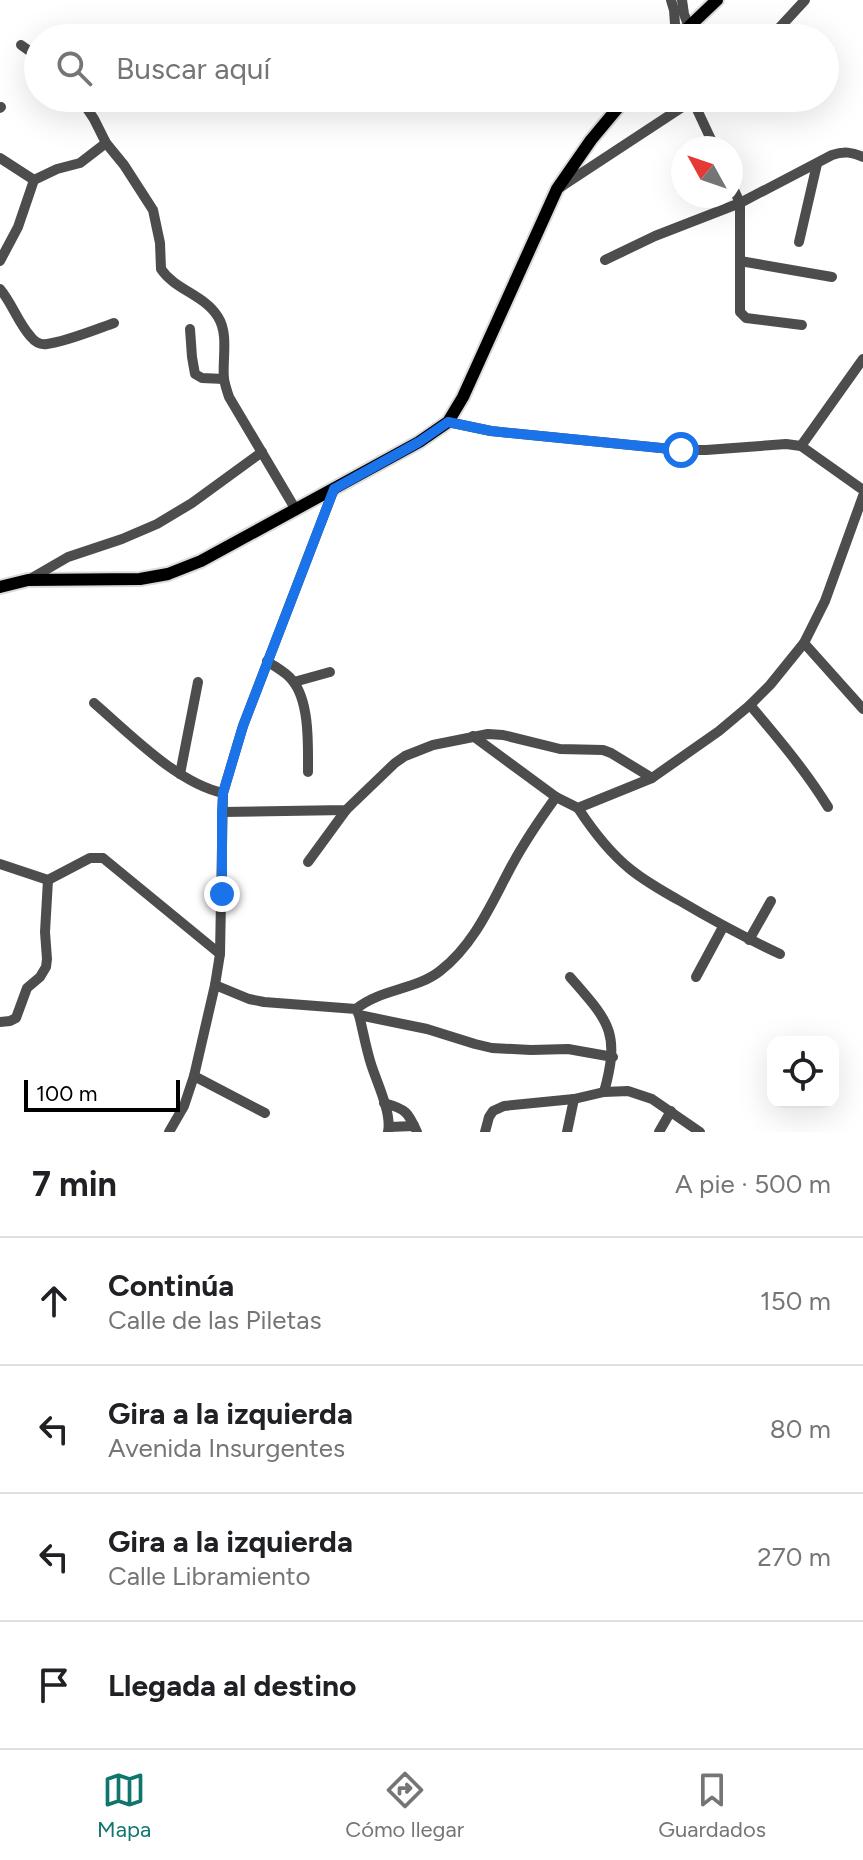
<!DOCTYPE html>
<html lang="es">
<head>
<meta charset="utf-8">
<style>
  :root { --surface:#fff; --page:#f6f6f6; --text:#202124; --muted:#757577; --line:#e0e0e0; --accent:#0f766e }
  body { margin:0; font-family:Figtree,sans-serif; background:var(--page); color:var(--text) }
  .controls { position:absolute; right:24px; bottom:24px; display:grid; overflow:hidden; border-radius:16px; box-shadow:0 8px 32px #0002 }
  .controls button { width:72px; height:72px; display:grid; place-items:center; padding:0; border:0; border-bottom:2px solid var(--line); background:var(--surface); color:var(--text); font:40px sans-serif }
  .compass { position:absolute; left:671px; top:136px; width:72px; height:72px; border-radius:50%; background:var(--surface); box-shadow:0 8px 32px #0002; rotate:310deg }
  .scale { position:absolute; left:24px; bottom:20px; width:156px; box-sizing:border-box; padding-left:8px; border:4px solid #000; border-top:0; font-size:22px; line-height:28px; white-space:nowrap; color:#000; -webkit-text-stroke:6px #fff; paint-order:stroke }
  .stop { position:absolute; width:24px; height:24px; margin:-18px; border:6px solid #1a73e8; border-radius:50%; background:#fff }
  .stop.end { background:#1a73e8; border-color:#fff; box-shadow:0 2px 8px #0008 }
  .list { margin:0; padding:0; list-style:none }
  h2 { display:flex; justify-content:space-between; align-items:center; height:104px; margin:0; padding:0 32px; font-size:34px }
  h2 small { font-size:26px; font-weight:400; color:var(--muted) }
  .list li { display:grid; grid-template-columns:52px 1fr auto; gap:24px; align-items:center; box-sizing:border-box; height:128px; padding:0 32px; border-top:2px solid var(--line) }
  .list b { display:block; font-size:30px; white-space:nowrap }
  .list p { margin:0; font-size:26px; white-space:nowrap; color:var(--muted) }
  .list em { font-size:26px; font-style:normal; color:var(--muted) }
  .icon { flex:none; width:44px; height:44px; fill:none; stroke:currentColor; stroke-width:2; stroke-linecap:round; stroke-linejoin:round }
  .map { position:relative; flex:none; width:863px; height:1132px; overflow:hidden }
  .search { position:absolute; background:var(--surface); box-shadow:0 8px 32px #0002; left:24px; right:24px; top:24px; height:88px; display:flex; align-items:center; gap:20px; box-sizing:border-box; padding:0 28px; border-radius:44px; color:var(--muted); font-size:30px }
  .sheet { height:616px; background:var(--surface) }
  nav { display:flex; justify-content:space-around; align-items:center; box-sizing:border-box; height:112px; border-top:2px solid var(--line); background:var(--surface); font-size:22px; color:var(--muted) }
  nav a { display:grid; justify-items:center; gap:4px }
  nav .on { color:var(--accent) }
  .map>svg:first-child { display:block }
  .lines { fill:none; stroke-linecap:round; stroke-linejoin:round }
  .major-casing { stroke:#dbdbdb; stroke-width:16 }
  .minor { stroke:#4d4d4d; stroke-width:10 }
  .major { stroke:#000; stroke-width:12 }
  .route { stroke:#1a73e8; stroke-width:10 }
</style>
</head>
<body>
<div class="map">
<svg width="863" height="1132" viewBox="0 0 863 1132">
  <rect width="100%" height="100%" fill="#fff"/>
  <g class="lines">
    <g class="major-casing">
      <g id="major">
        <polyline points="677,38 717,0"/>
        <polyline points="0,587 28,580 140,579 168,574 201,561 419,442 448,422 463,397 557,189 591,140 626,98"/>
      </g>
    </g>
    <g class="minor">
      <polyline points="671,0 674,10 676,38"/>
      <polyline points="682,0 684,14 693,38"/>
      <polyline points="770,38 805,0"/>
      <polyline points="21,45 38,57"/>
      <path d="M80,98L94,119L106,143L124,165L153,210L160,243L161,269C175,290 205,295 218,317C229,334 222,360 224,379C225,385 227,391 229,397L296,510"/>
      <polyline points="693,101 715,148"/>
      <polyline points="0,108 1,107"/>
      <polyline points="0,158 34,180"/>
      <polyline points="731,183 740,203 740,312 746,318 802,325"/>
      <polyline points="559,188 696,98"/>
      <polyline points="799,242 817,164"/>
      <path d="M605,260L655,236L740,203L832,155C844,151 852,152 863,157"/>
      <polyline points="0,261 18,227 34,180 57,169 80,163 106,143"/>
      <polyline points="740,261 832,277"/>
      <path d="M0,289C12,303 18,323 31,337C35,342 41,345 47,344C65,342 97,329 114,323"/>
      <polyline points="190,329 192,357 195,374 202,378 224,379"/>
      <polyline points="448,422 491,431 681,450 706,450 786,444 801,446 863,490"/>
      <polyline points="801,446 863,359"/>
      <polyline points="30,579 68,557 122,539 157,524 192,503 262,452"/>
      <polyline points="804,643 863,709"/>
      <path d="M267,661C275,667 286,672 292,680C310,701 308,746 308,772"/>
      <polyline points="294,682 330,672"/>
      <path d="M94,703C130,734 177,783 223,793"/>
      <path d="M750,705C778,738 805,770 828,807"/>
      <polyline points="473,736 556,797"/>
      <polyline points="180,774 198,682"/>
      <path d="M578,808C593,831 609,852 630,869C646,882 664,892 682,902C714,921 746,938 780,954"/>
      <polyline points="222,812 346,810 395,763 405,756 433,745 488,734 503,735 560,749 603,750 611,753 652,778"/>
      <polyline points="308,862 346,810"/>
      <polyline points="0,864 48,880 90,858 103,858 220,954"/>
      <polyline points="749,940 771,901"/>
      <path d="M570,977C608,1021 621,1031 604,1092"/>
      <polyline points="696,977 723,927"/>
      <polyline points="215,985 249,999 264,1002 356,1009 359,1015 427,1029 475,1044 492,1048 531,1050 568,1049 613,1057"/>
      <path d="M356,1009C380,989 416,990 440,971C475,944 492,902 512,865C525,841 540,819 556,797L578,808L652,778L719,731L750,705L770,685L804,643L825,601L863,496"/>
      <path d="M359,1015C363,1031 366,1048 371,1064C377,1083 392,1113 388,1132"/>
      <polyline points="0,1022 10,1021 16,1018 27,988 40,977 46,967 47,959 45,932 48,880"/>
      <polyline points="194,1076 265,1113"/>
      <path d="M384,1103C406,1109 408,1112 417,1132"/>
      <polyline points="389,1127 414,1126"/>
      <polyline points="169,1132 184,1106 194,1076 215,985 220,954 223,793 243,726 334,489"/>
      <polyline points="485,1132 489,1117 493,1111 504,1106 574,1099 604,1092 628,1091 652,1099 700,1132"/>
      <polyline points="567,1132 574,1099"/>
      <polyline points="659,1132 671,1111"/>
    </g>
    <use href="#major" class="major"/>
  </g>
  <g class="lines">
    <polyline class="route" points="222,894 222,812 223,793 243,726 334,489 419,442 448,422 491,431 681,450"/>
  </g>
</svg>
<div class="controls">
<button><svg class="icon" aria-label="locate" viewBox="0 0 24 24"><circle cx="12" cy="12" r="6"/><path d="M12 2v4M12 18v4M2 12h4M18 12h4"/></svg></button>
</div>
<svg class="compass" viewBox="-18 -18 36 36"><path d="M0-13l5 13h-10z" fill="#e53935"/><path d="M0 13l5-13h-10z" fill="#757577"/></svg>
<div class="scale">100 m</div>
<div class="stop" style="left:681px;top:450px"></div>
<div class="stop end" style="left:222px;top:894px"></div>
<div class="search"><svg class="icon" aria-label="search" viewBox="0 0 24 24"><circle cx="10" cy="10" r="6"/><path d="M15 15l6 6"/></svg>Buscar aquí</div>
</div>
<section class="sheet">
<h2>7 min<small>A pie · 500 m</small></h2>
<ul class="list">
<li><svg class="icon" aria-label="ahead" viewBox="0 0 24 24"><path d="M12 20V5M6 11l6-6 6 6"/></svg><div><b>Continúa</b><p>Calle de las Piletas</p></div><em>150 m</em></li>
<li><svg class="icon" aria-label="left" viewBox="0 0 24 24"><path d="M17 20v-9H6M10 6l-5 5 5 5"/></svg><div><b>Gira a la izquierda</b><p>Avenida Insurgentes</p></div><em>80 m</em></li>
<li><svg class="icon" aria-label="left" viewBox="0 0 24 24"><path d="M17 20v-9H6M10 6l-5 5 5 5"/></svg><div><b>Gira a la izquierda</b><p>Calle Libramiento</p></div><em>270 m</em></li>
<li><svg class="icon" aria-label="arrive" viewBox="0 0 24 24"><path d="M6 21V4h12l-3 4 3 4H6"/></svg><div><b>Llegada al destino</b></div></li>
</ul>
</section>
<nav>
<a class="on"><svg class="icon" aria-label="map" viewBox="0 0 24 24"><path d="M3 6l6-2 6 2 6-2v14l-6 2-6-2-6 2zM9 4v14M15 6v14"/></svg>Mapa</a>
<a><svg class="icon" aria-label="directions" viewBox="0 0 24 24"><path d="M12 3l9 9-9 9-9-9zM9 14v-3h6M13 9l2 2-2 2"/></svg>Cómo llegar</a>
<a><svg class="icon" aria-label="saved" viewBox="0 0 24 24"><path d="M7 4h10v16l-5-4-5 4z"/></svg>Guardados</a>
</nav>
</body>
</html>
